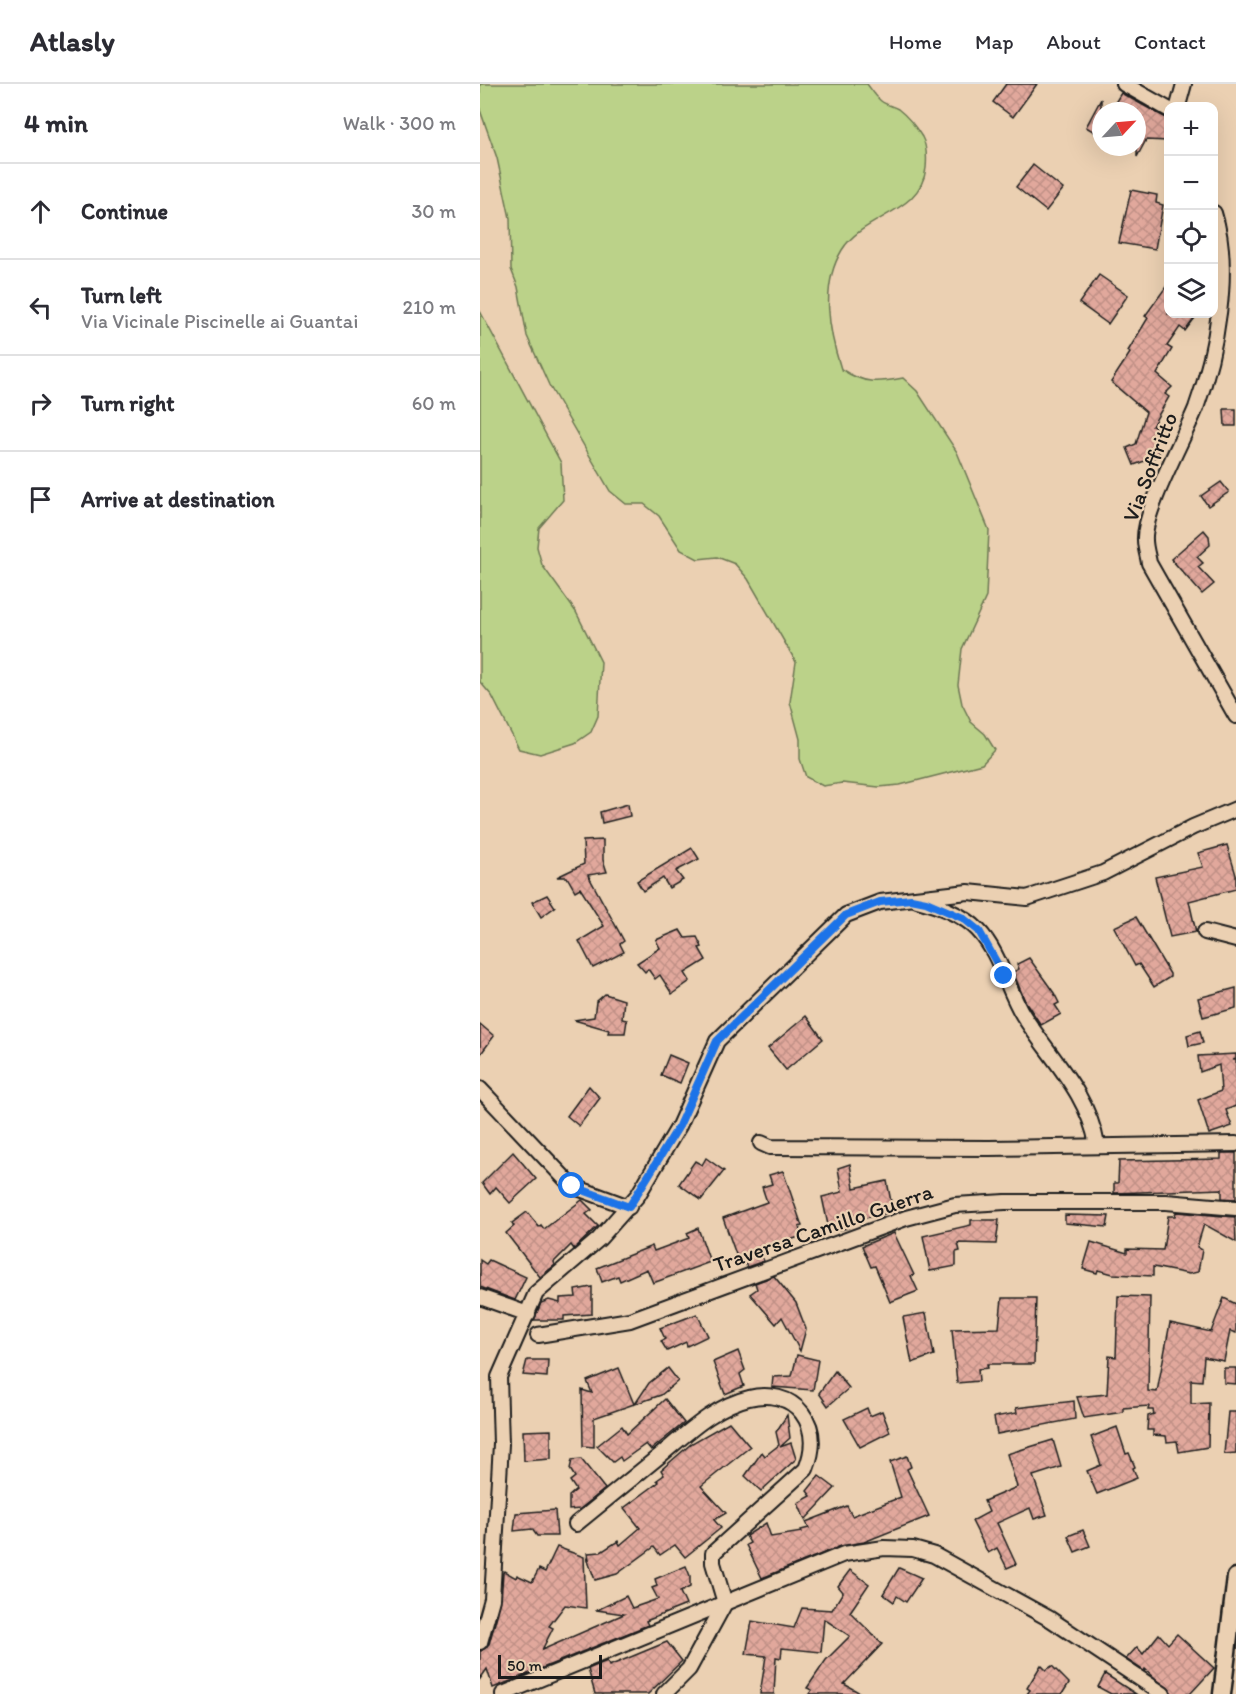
<!DOCTYPE html>
<html lang="en">
<head>
<meta charset="utf-8">
<style>
  :root { --surface:#fff; --page:#f2f2f3; --text:#2b2b33; --muted:#7c7c81; --line:#e1e1e2 }
  body { margin:0; font-family:Itim,sans-serif; background:var(--page); color:var(--text) }
  .controls { position:absolute; right:18px; top:18px; display:grid; overflow:hidden; border-radius:12px; box-shadow:0 6px 24px #0002 }
  .controls button { width:54px; height:54px; display:grid; place-items:center; padding:0; border:0; border-bottom:2px solid var(--line); background:var(--surface); color:var(--text); font:30px sans-serif }
  .compass { position:absolute; left:612px; top:18px; width:54px; height:54px; border-radius:50%; background:var(--surface); box-shadow:0 6px 24px #0002; rotate:64deg }
  .scale { position:absolute; left:18px; bottom:15px; width:104px; box-sizing:border-box; padding-left:6px; border:3px solid #1c1c1c; border-top:0; font-size:16px; line-height:21px; white-space:nowrap; color:#1c1c1c; -webkit-text-stroke:4px #ebd0b2; paint-order:stroke }
  .stop { position:absolute; width:18px; height:18px; margin:-14px; border:4px solid #1a73e8; border-radius:50%; background:#fff }
  .stop.end { background:#1a73e8; border-color:#fff; box-shadow:0 2px 6px #0008 }
  .list { margin:0; padding:0; list-style:none }
  h2 { display:flex; justify-content:space-between; align-items:center; height:78px; margin:0; padding:0 24px; font-size:26px }
  h2 small { font-size:20px; font-weight:400; color:var(--muted) }
  .list li { display:grid; grid-template-columns:39px 1fr auto; gap:18px; align-items:center; box-sizing:border-box; height:96px; padding:0 24px; border-top:2px solid var(--line) }
  .list b { display:block; font-size:22px; white-space:nowrap }
  .list p { margin:0; font-size:20px; white-space:nowrap; color:var(--muted) }
  .list em { font-size:20px; font-style:normal; color:var(--muted) }
  .icon { flex:none; width:33px; height:33px; fill:none; stroke:currentColor; stroke-width:2; stroke-linecap:round; stroke-linejoin:round }
  .map { position:relative; flex:none; width:756px; height:1610px; overflow:hidden }
  header { display:flex; align-items:center; gap:36px; box-sizing:border-box; height:84px; padding:0 30px; background:var(--surface); border-bottom:2px solid var(--line) }
  header strong { font-size:28px }
  nav { display:flex; gap:33px; margin-inline-start:auto; font-size:21px }
  main { display:flex }
  aside { flex:1; background:var(--surface) }
  .map>svg:first-child { display:block }
  .green { fill:#bbd289; stroke:#6c7752; stroke-width:1.5 }
  .building { fill:url(#building-cross-hatch); stroke:#1c1c1c; stroke-width:1.5 }
  .lines { fill:none; stroke-linecap:round; stroke-linejoin:round }
  .minor-casing { stroke:#1c1c1c; stroke-width:18 }
  .tertiary-casing { stroke:#1c1c1c; stroke-width:21 }
  .minor { stroke:#ebd0b2; stroke-width:14 }
  .tertiary { stroke:#ebd0b2; stroke-width:16 }
  .route { stroke:#1a73e8; stroke-width:8 }
  .labels { text-anchor:middle; dominant-baseline:central; stroke-width:4.5; stroke-linejoin:round; paint-order:stroke }
  .street-label { font-size:22px; fill:#1c1c1c; stroke:#ebd0b2 }
</style>
</head>
<body>
<header>
<strong>Atlasly</strong>
<nav><a>Home</a><a>Map</a><a>About</a><a>Contact</a></nav>
</header>
<main>
<aside>
<h2>4 min<small>Walk · 300 m</small></h2>
<ul class="list">
<li><svg class="icon" aria-label="ahead" viewBox="0 0 24 24"><path d="M12 20V5M6 11l6-6 6 6"/></svg><div><b>Continue</b></div><em>30 m</em></li>
<li><svg class="icon" aria-label="left" viewBox="0 0 24 24"><path d="M17 20v-9H6M10 6l-5 5 5 5"/></svg><div><b>Turn left</b><p>Via Vicinale Piscinelle ai Guantai</p></div><em>210 m</em></li>
<li><svg class="icon" aria-label="right" viewBox="0 0 24 24"><path d="M7 20v-9h11M14 6l5 5-5 5"/></svg><div><b>Turn right</b></div><em>60 m</em></li>
<li><svg class="icon" aria-label="arrive" viewBox="0 0 24 24"><path d="M6 21V4h12l-3 4 3 4H6"/></svg><div><b>Arrive at destination</b></div></li>
</ul>
</aside>
<div class="map">
<svg width="756" height="1610" viewBox="0 0 756 1610">
  <defs>
    <pattern id="building-cross-hatch" width="8" height="8" patternUnits="userSpaceOnUse" patternTransform="scale(1.5)"><rect width="8" height="8" fill="#e1a89c"/><path d="M0 0l8 8M0 8l8-8" fill="none" stroke="#c09086"/></pattern>
  </defs>
  <rect width="100%" height="100%" fill="#ebd0b2"/>
  <filter id="ink" filterUnits="userSpaceOnUse"><feTurbulence type="fractalNoise" baseFrequency=".0167" numOctaves="2"/><feDisplacementMap in="SourceGraphic" scale="12" xChannelSelector="R" yChannelSelector="G"/><feConvolveMatrix kernelMatrix="1 2 1 2 8 2 1 2 1" color-interpolation-filters="sRGB"/></filter>
  <g filter="url(#ink)">
    <g class="green">
      <path d="M0,0H387C391,5 396,13 401,17C406,21 413,22 418,25C427,32 436,43 442,53C447,62 447,73 446,84C441,130 384,130 362,166C340,202 349,248 361,285C384,300 396,299 423,294L437,307L477,368L509,446L506,513L482,565L478,601L482,620L491,638L505,650L515,666L502,680L420,701L399,703L362,699L343,702L326,693L320,675V655L310,618L316,578L268,495L255,480L237,473L218,475L201,466L179,432L164,420H146L130,407L69,301L47,252L38,203L31,185L30,134L17,74L0,26Z"/>
      <polygon points="0,227 81,379 83,416 59,444 57,463 62,481 96,528 121,578 118,632 111,648 95,659 60,670 39,665 12,612 0,598"/>
    </g>
    <g class="building">
      <polygon points="526,0 557,0 533,33 513,18"/>
      <polygon points="641,9 688,35 688,57 666,56 657,73 657,27 630,27"/>
      <polygon points="621,15 621,52 606,43"/>
      <polygon points="553,81 583,105 566,127 536,103"/>
      <polygon points="651,106 677,111 676,119 683,121 675,165 639,159"/>
      <polygon points="619,191 648,211 628,240 599,219"/>
      <polygon points="688,200 688,230 718,230 705,247 700,243 687,262 692,265 677,290 692,303 685,310 689,313 672,342 680,345 675,360 680,371 654,381 647,364 656,360 666,328 631,298 650,269 648,267 668,234 665,232"/>
      <polygon points="744,325 756,325 756,342 745,342"/>
      <polygon points="741,398 749,408 728,422 721,412"/>
      <polygon points="724,446 729,452 730,461 717,473 723,479 718,483 734,500 722,510 691,475"/>
      <polygon points="148,720 150,732 122,739 120,728"/>
      <polygon points="123,756 123,776 127,788 108,791 144,857 140,860 144,868 113,884 99,857 124,842 100,804 95,807 87,793 77,793 104,780 103,757"/>
      <polygon points="747,761 756,791 756,805 709,817 716,848 690,853 675,793 723,783 718,769"/>
      <polygon points="212,764 219,775 196,787 203,796 189,804 183,794 163,807 157,797"/>
      <polygon points="67,811 75,823 61,833 52,818"/>
      <polygon points="656,833 690,890 690,893 674,903 659,880 655,882 634,843"/>
      <polygon points="200,846 205,854 217,853 222,863 219,864 226,876 205,889 210,897 192,910 180,891 175,895 168,885 165,888 157,879 180,864 176,856"/>
      <polygon points="549,874 574,909 579,919 575,921 581,930 561,941 545,917 533,888 539,885 537,880"/>
      <polygon points="756,904 756,924 723,933 718,914"/>
      <polygon points="125,910 144,916 142,935 147,936 145,949 128,949 129,946 94,936 114,933 116,918"/>
      <polygon points="326,932 343,955 306,986 288,964"/>
      <polygon points="0,940 14,952 0,971"/>
      <polygon points="720,947 723,959 709,962 707,951"/>
      <polygon points="756,970 756,975 753,976 756,976 756,1022 746,1026 752,1042 729,1050 718,1016 741,1007 739,981 720,988 718,972"/>
      <polygon points="189,971 208,979 200,999 181,991"/>
      <polygon points="109,1002 120,1014 99,1042 87,1032"/>
      <polygon points="33,1068 56,1095 30,1119 16,1103 10,1110 2,1099"/>
      <polygon points="741,1069 756,1069 756,1115 742,1114 742,1105 634,1109 634,1099 638,1099 639,1077 741,1075"/>
      <polygon points="226,1074 244,1087 221,1116 199,1100 215,1077 222,1081"/>
      <polygon points="370,1080 374,1104 407,1097 413,1128 367,1138 368,1144 354,1147 352,1140 348,1141 342,1113 362,1108 358,1084"/>
      <polygon points="303,1087 322,1142 319,1143 322,1152 283,1165 285,1170 281,1171 284,1177 267,1183 264,1177 259,1179 243,1134 287,1118 282,1103 292,1100 289,1091"/>
      <polygon points="102,1116 112,1126 106,1130 118,1142 94,1165 91,1161 74,1178 75,1181 60,1193 26,1149 34,1142 32,1139 47,1128 59,1143 61,1141 64,1145"/>
      <polygon points="696,1128 755,1133 756,1158 724,1140 717,1163 722,1166 718,1188 709,1190 673,1183 673,1192 633,1190 618,1186 617,1189 603,1185 611,1158 647,1169 647,1165 683,1166 688,1132 695,1132"/>
      <polygon points="585,1131 629,1132 627,1143 585,1139"/>
      <polygon points="491,1136 519,1136 516,1160 478,1159 480,1167 476,1168 476,1182 450,1187 443,1152 491,1141"/>
      <polygon points="218,1144 230,1178 173,1199 167,1185 140,1197 138,1192 122,1198 117,1184 172,1162 174,1167 209,1154 207,1149"/>
      <polygon points="414,1149 434,1191 431,1192 438,1207 410,1218 395,1182 391,1183 382,1162"/>
      <polygon points="0,1176 6,1180 9,1176 46,1193 35,1216 0,1203"/>
      <polygon points="294,1192 316,1219 326,1245 320,1267 302,1233 296,1240 270,1210 277,1205 275,1199"/>
      <polygon points="112,1203 112,1230 84,1232 84,1236 54,1236 61,1219 69,1216 80,1219 80,1214 96,1213 95,1206"/>
      <polygon points="638,1212 670,1213 668,1307 677,1308 690,1239 731,1248 744,1214 756,1220 756,1249 750,1247 744,1277 724,1273 722,1297 711,1296 711,1320 729,1319 728,1363 699,1368 697,1357 687,1358 686,1352 673,1351 673,1346 667,1346 668,1332 674,1330 673,1326 668,1326 669,1322 643,1324 643,1328 604,1334 597,1313 627,1310 629,1272 636,1273"/>
      <polygon points="522,1214 556,1214 554,1280 507,1280 508,1284 498,1285 499,1297 477,1299 472,1245 519,1244"/>
      <polygon points="446,1229 454,1271 432,1279 423,1233"/>
      <polygon points="217,1230 228,1252 207,1262 206,1258 187,1267 181,1257 185,1255 180,1244"/>
      <polygon points="258,1267 265,1286 260,1290 264,1302 245,1310 233,1278"/>
      <polygon points="317,1271 338,1276 333,1306 292,1303 293,1293 312,1292"/>
      <polygon points="47,1276 68,1276 67,1293 43,1291"/>
      <polygon points="139,1284 154,1320 114,1334 114,1363 103,1362 102,1306 112,1309 107,1297"/>
      <polygon points="188,1284 198,1297 181,1311 155,1320 169,1299"/>
      <polygon points="744,1284 756,1284 756,1300 744,1299"/>
      <polygon points="355,1287 369,1304 348,1322 339,1309"/>
      <polygon points="185,1315 204,1339 171,1366 166,1360 142,1377 140,1373 133,1378 117,1362 142,1342 147,1350"/>
      <polygon points="594,1317 595,1335 517,1350 514,1333 537,1329 536,1324"/>
      <polygon points="387,1324 390,1332 402,1327 410,1348 380,1363 364,1335"/>
      <polygon points="748,1328 756,1328 756,1369 744,1370"/>
      <polygon points="307,1331 310,1354 300,1363 311,1359 316,1375 281,1407 265,1392 282,1368 285,1372 299,1361 296,1348"/>
      <polygon points="249,1338 270,1363 221,1402 246,1429 234,1436 241,1444 205,1473 195,1461 180,1471 174,1463 137,1490 115,1496 107,1474 109,1475 108,1469 121,1468 138,1457 140,1461 160,1444 144,1424 179,1398 177,1396 184,1391 181,1386 212,1359"/>
      <polygon points="637,1343 646,1370 649,1369 655,1383 653,1384 657,1394 617,1410 607,1387 621,1381 611,1353"/>
      <polygon points="71,1346 71,1375 44,1377 43,1347"/>
      <polygon points="573,1356 581,1383 553,1392 567,1431 554,1435 550,1424 517,1439 536,1480 527,1484 517,1464 508,1469 492,1437 509,1428 504,1417 537,1403 527,1370"/>
      <polygon points="427,1372 431,1383 427,1385 449,1432 384,1458 361,1462 282,1494 266,1461 270,1459 266,1452 286,1439 291,1453 322,1448 321,1446 329,1444 326,1438 367,1422 372,1432 421,1413 410,1378"/>
      <polygon points="101,1375 125,1405 100,1425 89,1426 89,1412 96,1406 90,1397 95,1393 90,1385 92,1376"/>
      <polygon points="339,1392 355,1404 325,1436 318,1419 331,1412 327,1407"/>
      <polygon points="75,1426 77,1452 57,1452 52,1445 34,1447 36,1429"/>
      <polygon points="603,1446 610,1462 595,1468 588,1452"/>
      <polygon points="77,1463 104,1473 106,1524 85,1521 69,1542 73,1544 62,1566 144,1530 117,1526 146,1512 152,1524 178,1515 172,1504 177,1502 175,1495 206,1482 210,1492 210,1503 200,1508 206,1521 166,1537 168,1541 13,1604 7,1585 0,1595 0,1568 9,1560 21,1517 23,1489 24,1487 36,1494 37,1491 52,1498 59,1485 65,1488"/>
      <polygon points="419,1484 442,1494 426,1518 417,1512 414,1518 403,1510"/>
      <polygon points="370,1486 389,1500 370,1528 402,1560 364,1600 382,1610 329,1610 332,1606 327,1604 346,1576 370,1552 344,1535 341,1568 302,1564 301,1574 296,1573 294,1610 280,1610 286,1572 266,1570 272,1537 314,1544 322,1524 352,1526 363,1508 358,1502"/>
      <polygon points="679,1550 688,1560 697,1550 734,1584 710,1610 693,1610 665,1585 664,1587 646,1575 657,1563 663,1570"/>
      <polygon points="187,1558 202,1577 168,1610 115,1610 108,1585 127,1577 129,1582"/>
      <polygon points="561,1581 566,1586 572,1582 589,1599 582,1610 547,1610 550,1606 547,1604"/>
      <polygon points="625,1590 656,1610 631,1610 618,1603"/>
    </g>
    <g class="lines">
      <g class="minor-casing">
        <g id="minor">
          <polyline points="644,0 688,25"/>
          <polyline points="698,22 704,0"/>
          <path d="M734,129C752,186 736,269 716,324C704,354 663,428 665,456C665,464 668,472 669,479L756,632"/>
          <path d="M437,816C457,821 484,831 498,846C520,869 527,905 543,931C570,974 608,1009 617,1061"/>
          <polyline points="725,848 756,856"/>
          <polyline points="0,1005 92,1102 149,1123"/>
          <polyline points="281,1059 290,1063 509,1064 756,1060"/>
          <polyline points="0,1213 48,1230"/>
          <polyline points="58,1251 150,1236 426,1134 475,1121 525,1118 686,1118 756,1124"/>
          <path d="M96,1440C123,1418 150,1396 177,1374C204,1352 234,1322 269,1314C288,1309 310,1313 322,1329C335,1346 334,1365 326,1385L233,1469V1479L245,1519L209,1585L184,1610"/>
          <polyline points="0,1558 12,1515 21,1360 19,1293 56,1209 119,1155 158,1111 199,1042 237,957 366,831 400,818 488,808 547,814 623,789 713,743 756,725"/>
          <polyline points="23,1610 364,1470 404,1464 433,1465 454,1471 570,1535 683,1610"/>
        </g>
      </g>
      <g class="tertiary-casing">
        <polyline id="tertiary" points="742,1610 756,1493"/>
      </g>
      <use href="#minor" class="minor"/>
      <use href="#tertiary" class="tertiary"/>
    </g>
  </g>
  <g class="lines" filter="url(#ink)">
    <polyline class="route" points="92,1102 149,1123 199,1042 237,957 366,831 400,818 431,815 446,818 483,834 499,847 524,892"/>
  </g>
  <g class="labels">
    <g class="street-label">
      <text transform="translate(670 383) rotate(-69)">Via Soffritto</text>
      <text transform="translate(343 1144) rotate(-19)">Traversa Camillo Guerra</text>
    </g>
  </g>
</svg>
<div class="controls">
<button>+</button>
<button>−</button>
<button><svg class="icon" aria-label="locate" viewBox="0 0 24 24"><circle cx="12" cy="12" r="6"/><path d="M12 2v4M12 18v4M2 12h4M18 12h4"/></svg></button>
<button><svg class="icon" aria-label="layers" viewBox="0 0 24 24"><path d="M12 4l9 5-9 5-9-5zM3 14l9 5 9-5"/></svg></button>
</div>
<svg class="compass" viewBox="-18 -18 36 36"><path d="M0-13l5 13h-10z" fill="#e53935"/><path d="M0 13l5-13h-10z" fill="#7c7c81"/></svg>
<div class="scale">50 m</div>
<div class="stop" style="left:92px;top:1102px"></div>
<div class="stop end" style="left:524px;top:892px"></div>
</div>
</main>
</body>
</html>
